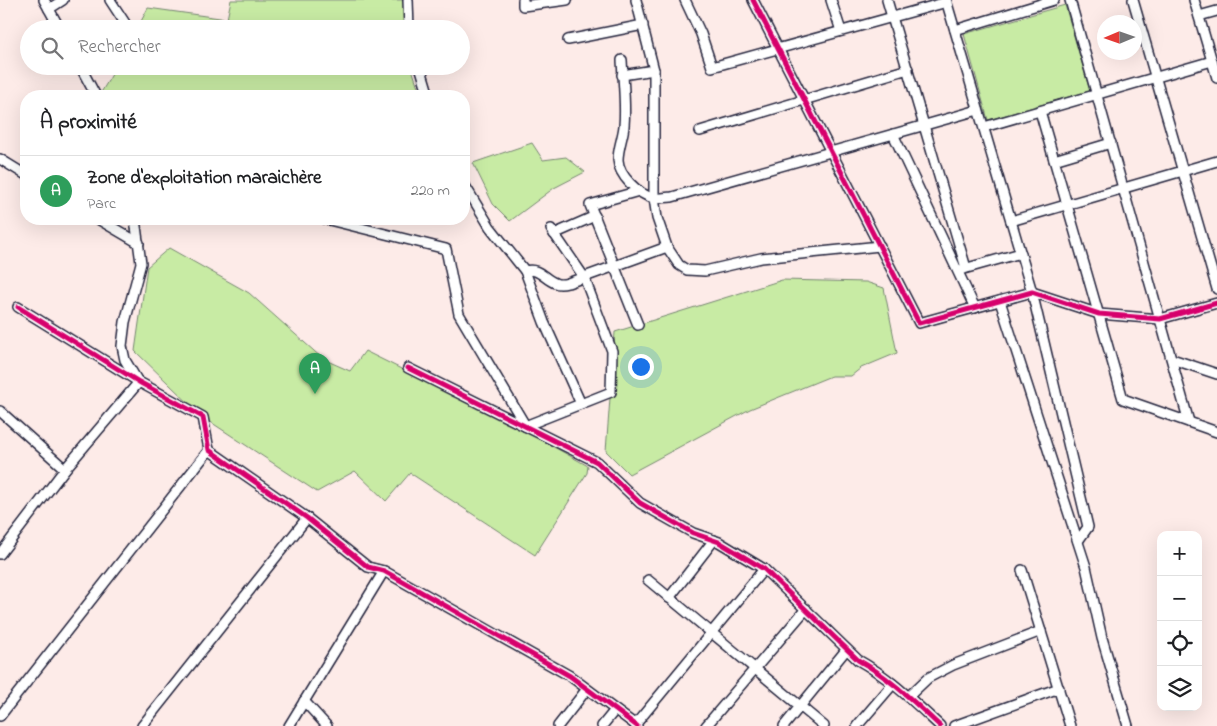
<!DOCTYPE html>
<html lang="fr">
<head>
<meta charset="utf-8">
<style>
  :root { --surface:#fff; --page:#f6f6f6; --text:#202124; --muted:#757577; --line:#e0e0e0; --accent:#c8321e }
  body { margin:0; font-family:"Indie Flower",sans-serif; background:var(--page); color:var(--text) }
  .controls { position:absolute; right:15px; bottom:15px; display:grid; overflow:hidden; border-radius:10px; box-shadow:0 5px 20px #0002 }
  .controls button { width:45px; height:45px; display:grid; place-items:center; padding:0; border:0; border-bottom:1px solid var(--line); background:var(--surface); color:var(--text); font:25px sans-serif }
  .compass { position:absolute; left:1097px; top:15px; width:45px; height:45px; border-radius:50%; background:var(--surface); box-shadow:0 5px 20px #0002; rotate:268deg }
  .you { position:absolute; left:640px; top:366px; width:18px; height:18px; margin:-12px; border:4px solid #fff; border-radius:50%; background:#1a73e8; box-shadow:0 0 0 8px #1a73e833 }
  .badge { display:grid; place-items:center; width:32px; height:32px; border-radius:50%; background:var(--accent); color:#fff; font-size:16px; font-weight:700 }
  .pin { position:absolute; translate:-50% -41px; filter:drop-shadow(0 1px 2px #0008) }
  .pin::after { content:''; position:absolute; top:26px; width:18px; height:15px; background:inherit; clip-path:polygon(0 0,100% 0,50% 100%) }
  .list { margin:0; padding:0; list-style:none }
  h2 { display:flex; justify-content:space-between; align-items:center; height:65px; margin:0; padding:0 20px; font-size:21px }
  h2 small { font-size:16px; font-weight:400; color:var(--muted) }
  .list li { display:grid; grid-template-columns:32px 1fr auto; gap:15px; align-items:center; box-sizing:border-box; height:70px; padding:0 20px; border-top:1px solid var(--line) }
  .list b { display:block; font-size:19px; white-space:nowrap }
  .list p { margin:0; font-size:16px; white-space:nowrap; color:var(--muted) }
  .list em { font-size:16px; font-style:normal; color:var(--muted) }
  .icon { flex:none; width:28px; height:28px; fill:none; stroke:currentColor; stroke-width:2; stroke-linecap:round; stroke-linejoin:round }
  .map { position:relative; flex:none; width:1217px; height:726px; overflow:hidden }
  .search { position:absolute; background:var(--surface); box-shadow:0 5px 20px #0002; left:20px; top:20px; width:450px; height:55px; display:flex; align-items:center; gap:12px; box-sizing:border-box; padding:0 18px; border-radius:28px; color:var(--muted); font-size:19px }
  .panel { position:absolute; background:var(--surface); box-shadow:0 5px 20px #0002; left:20px; top:90px; width:450px; height:135px; border-radius:20px }
  .map>svg:first-child { display:block }
  .green { fill:#c8eba4; stroke:#758670 }
  .lines { fill:none; stroke-linecap:round; stroke-linejoin:round }
  .minor-casing { stroke:#22223b; stroke-width:12 }
  .minor { stroke:#fff; stroke-width:9 }
  .cycleway-casing { stroke:#fff; stroke-width:8 }
  .cycleway { stroke:#d6006c; stroke-width:5 }
</style>
</head>
<body>
<div class="map">
<svg width="1217" height="726" viewBox="0 0 1217 726">
  <rect width="100%" height="100%" fill="#fdebe8"/>
  <filter id="ink" filterUnits="userSpaceOnUse"><feTurbulence type="fractalNoise" baseFrequency=".02" numOctaves="2"/><feDisplacementMap in="SourceGraphic" scale="10" xChannelSelector="R" yChannelSelector="G"/><feConvolveMatrix kernelMatrix="1 2 1 2 8 2 1 2 1" color-interpolation-filters="sRGB"/></filter>
  <g filter="url(#ink)">
    <g class="green">
      <polygon points="231,0 409,0 409,29 137,29 148,8 227,19"/>
      <polygon points="1065,5 1090,91 988,120 964,34"/>
      <polygon points="117,66 411,66 421,96 99,96"/>
      <polygon points="532,143 543,160 566,157 585,172 554,188 510,221 493,204 473,163"/>
      <polygon points="169,248 249,293 323,359 350,371 365,351 520,428 588,466 587,473 535,555 410,473 386,501 355,471 317,492 203,417 135,351 147,267"/>
      <polygon points="782,280 866,282 884,288 897,353 861,368 851,376 831,376 750,409 629,474 606,451 615,332"/>
    </g>
    <g class="lines">
      <g class="minor-casing">
        <g id="minor">
          <polyline points="44,0 60,29"/>
          <polyline points="110,0 125,23"/>
          <polyline points="408,0 409,29"/>
          <polyline points="523,0 523,6 567,0"/>
          <polyline points="636,0 654,70 654,198 657,218 667,247 679,265 687,270 705,271 761,258 880,246"/>
          <polyline points="685,0 701,34 712,67 947,2"/>
          <polyline points="753,0 919,323 1032,292 1099,314 1160,319 1217,303"/>
          <polyline points="831,0 841,31"/>
          <polyline points="887,0 966,268"/>
          <polyline points="946,0 1032,292 1088,527 1078,541"/>
          <polyline points="1070,0 1189,422"/>
          <polyline points="1133,0 1217,289"/>
          <polyline points="1194,0 1217,78"/>
          <polyline points="49,9 63,0"/>
          <polyline points="1199,16 1217,11"/>
          <polyline points="955,30 1054,0"/>
          <polyline points="568,40 643,25"/>
          <path d="M622,60C623,81 626,104 624,126C623,137 618,148 618,160C619,176 638,194 653,198C658,199 666,197 672,197L978,110"/>
          <polyline points="80,66 96,96"/>
          <polyline points="420,66 429,96"/>
          <polyline points="622,75 654,70"/>
          <polyline points="1040,111 1123,399 1217,432"/>
          <polyline points="984,127 1212,61"/>
          <polyline points="700,131 908,69"/>
          <polyline points="893,134 975,308"/>
          <polyline points="0,159 26,175"/>
          <polyline points="1054,160 1111,143"/>
          <polyline points="464,184 490,227 525,271 544,322 581,404"/>
          <polyline points="98,219 139,243"/>
          <polyline points="135,219 141,263 125,322 122,346 125,360 137,380"/>
          <polyline points="325,219 446,249 459,314 525,425"/>
          <polyline points="1011,221 1217,161"/>
          <polyline points="554,234 595,216"/>
          <polyline points="960,270 1021,253"/>
          <path d="M525,271C539,267 544,279 555,283C559,285 564,284 568,283L667,247"/>
          <polyline points="1000,301 1086,567 1102,638 1128,726"/>
          <polyline points="18,307 139,382 203,417 209,450 307,518 368,567 384,571 570,676 637,726"/>
          <polyline points="638,325 590,205 639,191"/>
          <polyline points="1172,359 1217,374"/>
          <path d="M408,368L597,462L640,503L693,533L719,542L764,569L858,660C889,677 914,702 940,726"/>
          <polyline points="0,411 65,469"/>
          <polyline points="525,426 611,392 612,351 584,277 551,229"/>
          <polyline points="0,554 65,469 139,382"/>
          <polyline points="1022,570 1070,726"/>
          <polyline points="648,580 824,726"/>
          <polyline points="669,598 714,540"/>
          <polyline points="909,696 928,678 953,665 1041,631"/>
          <polyline points="304,701 327,726"/>
          <polyline points="0,716 209,450"/>
          <polyline points="635,725 764,569"/>
          <polyline points="142,726 307,518"/>
          <polyline points="289,726 384,571"/>
          <polyline points="558,726 587,689"/>
          <polyline points="602,726 615,710"/>
          <polyline points="706,726 806,609"/>
          <polyline points="784,726 846,650"/>
          <polyline points="857,726 893,684"/>
          <polyline points="954,726 1059,688"/>
        </g>
      </g>
      <use href="#minor" class="minor"/>
      <g class="cycleway-casing">
        <g id="cycleway">
          <polyline points="753,0 919,323 1032,292 1099,314 1160,319 1217,303"/>
          <polyline points="18,307 139,382 203,417 209,450 307,518 368,567 384,571 570,676 637,726"/>
          <path d="M408,368L597,462L640,503L693,533L719,542L764,569L858,660C889,677 914,702 940,726"/>
        </g>
      </g>
      <use href="#cycleway" class="cycleway"/>
    </g>
  </g>
</svg>
<div class="controls">
<button>+</button>
<button>−</button>
<button><svg class="icon" aria-label="locate" viewBox="0 0 24 24"><circle cx="12" cy="12" r="6"/><path d="M12 2v4M12 18v4M2 12h4M18 12h4"/></svg></button>
<button><svg class="icon" aria-label="layers" viewBox="0 0 24 24"><path d="M12 4l9 5-9 5-9-5zM3 14l9 5 9-5"/></svg></button>
</div>
<svg class="compass" viewBox="-18 -18 36 36"><path d="M0-13l5 13h-10z" fill="#e53935"/><path d="M0 13l5-13h-10z" fill="#757577"/></svg>
<div class="you"></div>
<div class="pin badge" style="left:315px;top:394px;background:#2e9e5b">A</div>
<div class="search"><svg class="icon" aria-label="search" viewBox="0 0 24 24"><circle cx="10" cy="10" r="6"/><path d="M15 15l6 6"/></svg>Rechercher</div>
<section class="panel">
<h2>À proximité<small></small></h2>
<ul class="list">
<li><span class="badge" style="background:#2e9e5b">A</span><div><b>Zone d'exploitation maraichère</b><p>Parc</p></div><em>220 m</em></li>
</ul>
</section>
</div>
</body>
</html>
